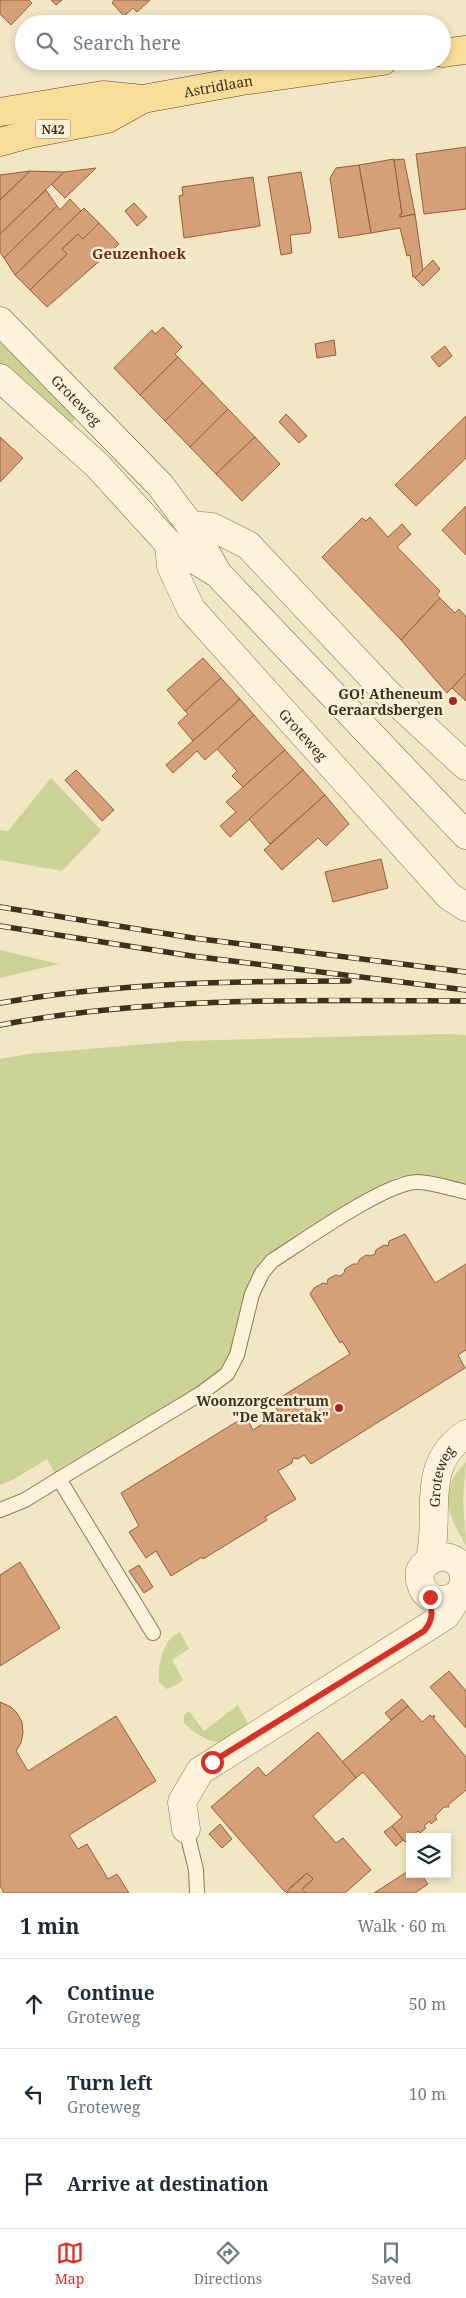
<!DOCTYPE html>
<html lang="en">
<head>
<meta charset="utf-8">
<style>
  :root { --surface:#fff; --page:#f6f6f7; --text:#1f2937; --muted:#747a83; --line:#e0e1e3; --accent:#d93025 }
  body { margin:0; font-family:"Noto Serif",serif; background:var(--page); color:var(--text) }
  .controls { position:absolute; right:15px; bottom:15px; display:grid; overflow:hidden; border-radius:0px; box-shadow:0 2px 8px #0003 }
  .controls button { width:45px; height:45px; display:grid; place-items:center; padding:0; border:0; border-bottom:1px solid var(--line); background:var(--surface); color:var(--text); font:25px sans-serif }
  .stop { position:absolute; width:15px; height:15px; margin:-11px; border:4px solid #d93025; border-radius:50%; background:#fff }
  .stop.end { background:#d93025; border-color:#fff; box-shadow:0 1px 5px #0008 }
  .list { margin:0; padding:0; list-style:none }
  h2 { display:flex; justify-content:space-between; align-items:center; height:65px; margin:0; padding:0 20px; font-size:21px }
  h2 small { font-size:16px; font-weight:400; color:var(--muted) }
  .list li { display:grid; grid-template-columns:32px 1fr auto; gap:15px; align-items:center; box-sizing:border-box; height:90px; padding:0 20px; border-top:1px solid var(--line) }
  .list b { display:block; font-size:19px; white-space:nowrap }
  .list p { margin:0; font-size:16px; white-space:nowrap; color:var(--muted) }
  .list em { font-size:16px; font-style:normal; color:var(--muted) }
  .icon { flex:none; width:28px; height:28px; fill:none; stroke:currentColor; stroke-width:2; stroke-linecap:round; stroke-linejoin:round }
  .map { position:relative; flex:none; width:466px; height:1893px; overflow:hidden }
  .search { position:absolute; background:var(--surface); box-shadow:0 2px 8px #0003; left:15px; right:15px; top:15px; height:55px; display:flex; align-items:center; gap:12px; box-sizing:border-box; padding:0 18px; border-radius:28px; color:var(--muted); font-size:19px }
  .sheet { height:335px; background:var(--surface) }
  nav { display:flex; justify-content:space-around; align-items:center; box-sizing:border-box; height:70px; border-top:1px solid var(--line); background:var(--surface); font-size:14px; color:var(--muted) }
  nav a { display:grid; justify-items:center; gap:2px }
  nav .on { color:var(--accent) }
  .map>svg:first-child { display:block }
  .green { fill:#cbd397 }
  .building { fill:#d5a077; stroke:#93603b }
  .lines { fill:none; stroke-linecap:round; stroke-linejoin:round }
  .lane-casing { stroke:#917758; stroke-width:16 }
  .street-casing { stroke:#917758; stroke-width:29 }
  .secondary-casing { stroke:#73583b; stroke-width:29 }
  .primary-casing { stroke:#5e452d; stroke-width:29 }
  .lane { stroke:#fcf3da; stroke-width:14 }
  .street { stroke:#fcf3da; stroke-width:28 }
  .secondary { stroke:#fcf3da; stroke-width:28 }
  .primary { stroke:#f9de9a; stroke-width:28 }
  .rail-casing { stroke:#3f2f1e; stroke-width:5.5 }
  .rail { stroke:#f9f0d5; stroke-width:4; stroke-dasharray:11; stroke-linecap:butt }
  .route { stroke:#d93025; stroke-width:6 }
  .poi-dot { fill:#a72321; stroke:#f9f0d5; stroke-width:2 }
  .labels { text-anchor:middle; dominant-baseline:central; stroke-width:5; stroke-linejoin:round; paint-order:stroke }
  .shield { fill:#f9f0d5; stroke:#776955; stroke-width:1 }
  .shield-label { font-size:12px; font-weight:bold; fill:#3f2f1e }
  .street-label { font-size:14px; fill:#3f2f1e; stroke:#f9f0d5 }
  .poi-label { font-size:14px; font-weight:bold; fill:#3f2f1e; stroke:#f9f0d5; text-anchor:end }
  .neighbourhood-label { font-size:15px; font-weight:bold; fill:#712d18; stroke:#f9f0d5 }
</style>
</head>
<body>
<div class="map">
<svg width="466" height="1893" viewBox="0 0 466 1893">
  <rect width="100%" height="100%" fill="#f3e6c5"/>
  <g class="green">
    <polygon points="0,334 76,413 75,419 71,424 0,366"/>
    <polygon points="51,778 101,830 62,871 0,860 0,830 8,831"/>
    <polygon points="0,950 59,964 0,978"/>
    <polygon points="445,1034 466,1035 466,1185 419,1175 397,1177 370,1192 268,1255 256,1269 245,1291 231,1352 222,1370 196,1389 54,1472 47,1459 14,1479 0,1485 0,1059 29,1054 183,1041"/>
    <path d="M466,1462L463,1500L466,1546C448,1513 436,1493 466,1462Z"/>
    <path d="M180,1632L189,1649L172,1660L183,1680L175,1686L166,1689L159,1682C159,1663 161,1641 180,1632Z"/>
    <path d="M238,1705L249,1726C242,1731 234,1738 226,1741C212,1746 193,1732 184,1723V1715L189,1711L204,1731Z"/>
  </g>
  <g class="building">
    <polygon points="0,0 29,0 32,3 11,25 0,14"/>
    <polygon points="51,0 62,0 56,5"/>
    <polygon points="114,0 150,0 137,12 133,8 124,16 112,3"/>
    <polygon points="466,147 466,209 424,214 416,154"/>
    <polygon points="394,159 402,214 400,214 400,217 415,214 423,270 416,277 413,277 410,255 407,256 400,228 371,233 359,165"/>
    <polygon points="404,159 415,214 400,217 400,214 402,214 394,160"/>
    <polygon points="359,165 371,233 339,238 330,178 336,168"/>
    <polygon points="96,168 65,198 51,184 64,172"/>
    <polygon points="30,171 64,172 0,234 0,200"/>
    <polygon points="30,171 0,200 0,175"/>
    <polygon points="301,172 311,228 310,233 290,235 292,253 281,255 268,177"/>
    <polygon points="253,177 260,226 184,238 179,196 183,195 182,187"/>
    <polygon points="46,190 57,206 4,258 0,252 0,234"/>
    <polygon points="70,199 81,211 15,275 4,258 57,206 60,210"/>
    <polygon points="134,203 147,217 137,226 125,211"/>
    <polygon points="84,208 99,223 83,239 78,234 62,249 67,254 30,290 15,275"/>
    <polygon points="99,223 119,244 47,307 30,290 67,254 62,249 78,234 83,239"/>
    <polygon points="433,260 440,269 423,286 415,278"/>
    <polygon points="163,327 182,347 175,354 178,357 140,395 114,368 152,330 155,334"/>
    <polygon points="334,340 336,355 317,358 315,344"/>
    <polygon points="445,346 452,356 439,367 431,357"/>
    <polygon points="178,357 203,383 165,421 140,395"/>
    <polygon points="203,383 228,409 190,447 165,421"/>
    <polygon points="228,409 255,437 216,474 190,447"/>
    <polygon points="286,414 307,436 299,443 279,422"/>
    <polygon points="466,416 466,458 416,506 395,485"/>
    <polygon points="0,437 23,458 0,482"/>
    <polygon points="255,437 280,464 242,501 216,474"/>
    <polygon points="466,506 466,555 442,530"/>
    <polygon points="370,517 388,537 402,524 411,534 397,547 440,591 437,595 440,598 401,640 322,557 362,518 366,521"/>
    <polygon points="440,598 455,613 459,609 466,617 466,673 447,693 401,640"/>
    <polygon points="203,658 221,678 185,711 167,690"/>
    <polygon points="466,673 466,701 452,688"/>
    <polygon points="221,678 240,699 193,741 178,723 188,714 185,711"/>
    <polygon points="240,699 254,715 205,760 197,751 173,773 166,765"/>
    <polygon points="254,715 285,750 243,787 232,776 237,771 217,749"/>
    <polygon points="285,750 303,770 230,837 220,826 236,812 226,802"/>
    <polygon points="76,770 114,810 102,821 65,780"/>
    <polygon points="303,770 325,795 270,844 249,819"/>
    <polygon points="325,795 349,824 326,846 318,838 282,870 264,850"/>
    <polygon points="381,859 388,888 333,902 325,872"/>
    <polygon points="405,1234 435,1283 466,1264 466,1350 458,1355 465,1368 311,1464 304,1455 298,1459 293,1458 292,1463 278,1471 296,1499 265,1517 267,1520 203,1559 202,1557 171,1576 156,1551 146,1558 129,1532 139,1526 121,1493 246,1416 253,1430 279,1413 273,1402 350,1354 342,1341 340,1343 310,1294 314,1288 323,1283 327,1284 328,1279 336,1275 340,1276 344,1273 345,1269 353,1264 358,1264 359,1260 366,1255 370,1256 375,1254 376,1250 384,1245 388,1246 389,1241"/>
    <polygon points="20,1562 60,1628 0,1666 0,1575"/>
    <polygon points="139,1565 153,1587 144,1593 129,1571"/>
    <polygon points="449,1671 466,1691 466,1728 430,1687"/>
    <polygon points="402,1699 408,1706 391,1720 385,1713"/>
    <polygon points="0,1702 11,1707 17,1713 22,1722 23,1733 21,1743 16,1751 28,1771 116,1716 156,1781 69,1835 78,1849 87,1844 108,1879 117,1874 129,1893 4,1893 0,1886"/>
    <polygon points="408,1706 422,1722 430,1715 432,1717 434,1715 435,1717 433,1718 466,1757 466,1790 448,1805 449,1807 444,1807 435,1816 437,1819 431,1824 430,1821 424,1826 426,1828 420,1833 418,1831 410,1837 409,1842 408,1840 405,1842 392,1826 402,1817 363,1772 356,1778 342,1762"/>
    <polygon points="318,1732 356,1778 313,1816 336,1843 343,1838 371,1870 345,1893 306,1893 302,1889 313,1879 307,1873 285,1892 211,1807 258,1767 266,1776"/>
    <polygon points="220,1824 232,1839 222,1848 209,1834"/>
    <polygon points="392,1826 403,1840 396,1846 384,1832"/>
    <polygon points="410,1870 410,1874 421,1874 428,1884 415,1893 374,1893"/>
    <polygon points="307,1873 313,1879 302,1889 306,1893 286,1893"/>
  </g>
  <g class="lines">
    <g class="lane-casing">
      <g id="lane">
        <polyline points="0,1510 25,1500 59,1479"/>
        <path d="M153,1633L59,1479L200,1394L227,1374L237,1355L252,1294L262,1273L272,1261C302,1242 386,1182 417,1182C432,1182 451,1189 466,1192"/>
        <polyline points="186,1829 196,1870 197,1893"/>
      </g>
    </g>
    <g class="street-casing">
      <g id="street">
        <polyline points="190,525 212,527 248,545 387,693 466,766"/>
        <path id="s1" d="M169,544L171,566L191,609L449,896L466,907"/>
        <path id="s2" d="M430,1559C441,1514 419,1465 466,1434"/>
        <path d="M186,1829L182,1802L200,1771L445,1616C451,1608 462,1591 464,1582C466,1554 433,1548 420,1571C417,1594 437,1608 457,1595"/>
      </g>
    </g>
    <g class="secondary-casing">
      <g id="secondary">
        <path id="s3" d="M0,321L160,485L190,525L218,574L466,835"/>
        <polyline points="0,378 97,465 169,544 215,572"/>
      </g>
    </g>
    <g class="primary-casing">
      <g id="primary">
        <polyline points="442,53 466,50"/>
        <path id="s4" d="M0,112L103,95L143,99L242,81L383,61"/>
        <polyline points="0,142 29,134 107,119 143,99"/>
      </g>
    </g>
    <use href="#lane" class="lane"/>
    <use href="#street" class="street"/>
    <use href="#secondary" class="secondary"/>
    <use href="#primary" class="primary"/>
    <g class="rail-casing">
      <g id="rail">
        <polyline points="0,907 193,938 466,972"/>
        <polyline points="0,926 192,956 466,990"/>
        <path d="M0,1003C115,983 232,981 349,981"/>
        <path d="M0,1025C153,996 311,1000 466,1001"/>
      </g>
    </g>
    <use href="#rail" class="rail"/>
  </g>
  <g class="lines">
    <path class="route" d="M212,1762L424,1631C436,1617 432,1607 424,1592L430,1597"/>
  </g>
  <g class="poi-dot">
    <circle cx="453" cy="701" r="5"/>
    <circle cx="339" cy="1408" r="5"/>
  </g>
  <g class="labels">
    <rect class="shield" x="35.5" y="119.5" width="35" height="19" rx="4"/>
    <g class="shield-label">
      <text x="53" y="129">N42</text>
    </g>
    <g class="street-label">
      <text stroke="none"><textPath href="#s4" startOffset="221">Astridlaan</textPath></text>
      <text stroke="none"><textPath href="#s3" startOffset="110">Groteweg</textPath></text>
      <text stroke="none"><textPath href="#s1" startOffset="238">Groteweg</textPath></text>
      <text stroke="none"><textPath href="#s2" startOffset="84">Groteweg</textPath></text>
    </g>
    <g class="poi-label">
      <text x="443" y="693">GO! Atheneum<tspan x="443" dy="16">Geraardsbergen</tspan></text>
      <text x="329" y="1400">Woonzorgcentrum<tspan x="329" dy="16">"De Maretak"</tspan></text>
    </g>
    <g class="neighbourhood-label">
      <text x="139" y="253">Geuzenhoek</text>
    </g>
  </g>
</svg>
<div class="controls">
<button><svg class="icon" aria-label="layers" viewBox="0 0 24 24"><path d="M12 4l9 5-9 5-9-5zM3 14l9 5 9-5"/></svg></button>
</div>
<div class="stop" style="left:212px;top:1762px"></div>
<div class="stop end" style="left:430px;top:1597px"></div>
<div class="search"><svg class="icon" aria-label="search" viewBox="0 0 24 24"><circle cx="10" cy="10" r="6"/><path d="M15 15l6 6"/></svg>Search here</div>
</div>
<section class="sheet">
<h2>1 min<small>Walk · 60 m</small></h2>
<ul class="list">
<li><svg class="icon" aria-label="ahead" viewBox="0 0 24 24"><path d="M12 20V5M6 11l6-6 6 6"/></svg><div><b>Continue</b><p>Groteweg</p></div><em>50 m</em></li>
<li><svg class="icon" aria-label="left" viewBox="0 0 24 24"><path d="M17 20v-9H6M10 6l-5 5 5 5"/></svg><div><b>Turn left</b><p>Groteweg</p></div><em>10 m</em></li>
<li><svg class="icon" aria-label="arrive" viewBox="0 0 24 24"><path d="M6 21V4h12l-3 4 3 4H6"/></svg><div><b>Arrive at destination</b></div></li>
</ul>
</section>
<nav>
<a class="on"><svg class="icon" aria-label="map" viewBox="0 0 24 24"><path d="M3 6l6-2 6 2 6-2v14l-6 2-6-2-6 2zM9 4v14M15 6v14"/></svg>Map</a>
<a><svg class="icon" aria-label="directions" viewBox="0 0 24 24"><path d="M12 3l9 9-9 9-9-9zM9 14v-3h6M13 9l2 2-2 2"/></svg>Directions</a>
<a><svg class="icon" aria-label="saved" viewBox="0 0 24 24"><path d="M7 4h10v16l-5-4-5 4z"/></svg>Saved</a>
</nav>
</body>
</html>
